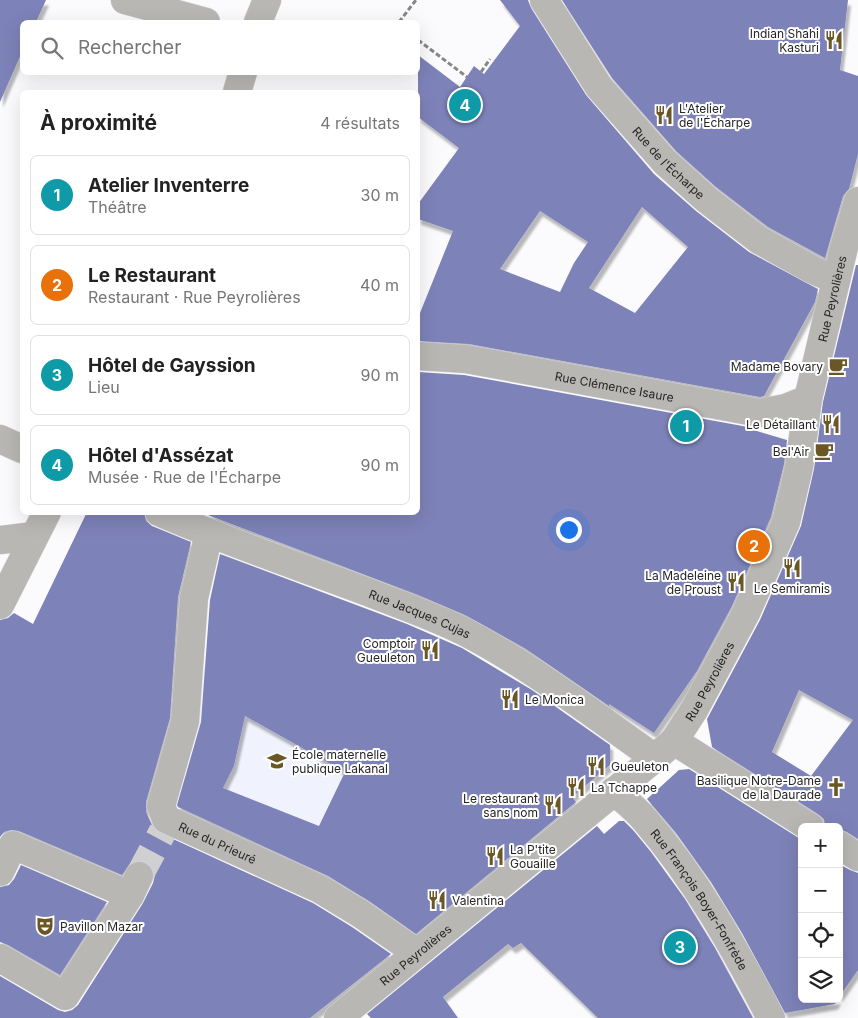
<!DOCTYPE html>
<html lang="fr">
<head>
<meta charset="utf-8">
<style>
  :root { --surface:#fff; --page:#f2f2f2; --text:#222; --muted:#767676; --line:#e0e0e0; --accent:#db2777 }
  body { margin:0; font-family:Inter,sans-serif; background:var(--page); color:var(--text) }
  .controls { position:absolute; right:15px; bottom:15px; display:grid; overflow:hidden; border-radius:8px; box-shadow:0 5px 20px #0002 }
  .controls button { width:45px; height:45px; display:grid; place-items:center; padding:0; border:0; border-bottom:1px solid var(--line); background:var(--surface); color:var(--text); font:25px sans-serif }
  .you { position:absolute; left:568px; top:529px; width:18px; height:18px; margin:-12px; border:4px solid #fff; border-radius:50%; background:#1a73e8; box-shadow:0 0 0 8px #1a73e833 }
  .badge { display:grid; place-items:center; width:32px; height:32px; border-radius:50%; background:var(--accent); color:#fff; font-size:16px; font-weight:700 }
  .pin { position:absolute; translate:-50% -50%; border:2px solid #fff; box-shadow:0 1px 5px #0006 }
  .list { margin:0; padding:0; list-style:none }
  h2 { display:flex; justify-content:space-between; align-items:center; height:65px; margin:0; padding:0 20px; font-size:21px }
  h2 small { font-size:16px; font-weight:400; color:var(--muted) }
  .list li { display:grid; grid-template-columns:32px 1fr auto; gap:15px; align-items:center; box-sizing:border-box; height:80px; margin:0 10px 10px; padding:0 10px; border:1px solid var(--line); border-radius:8px }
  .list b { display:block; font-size:19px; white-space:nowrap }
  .list p { margin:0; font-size:16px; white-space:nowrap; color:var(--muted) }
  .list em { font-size:16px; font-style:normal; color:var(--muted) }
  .icon { flex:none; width:28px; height:28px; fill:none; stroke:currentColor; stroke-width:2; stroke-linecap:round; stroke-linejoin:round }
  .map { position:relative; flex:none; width:858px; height:1018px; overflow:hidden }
  .search { position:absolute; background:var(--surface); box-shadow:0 5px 20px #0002; left:20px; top:20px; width:400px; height:55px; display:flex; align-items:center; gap:12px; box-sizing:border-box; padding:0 18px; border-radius:8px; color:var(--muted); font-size:19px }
  .panel { position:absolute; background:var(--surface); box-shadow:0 5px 20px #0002; left:20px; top:90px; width:400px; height:425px; border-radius:8px }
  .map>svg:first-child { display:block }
  .built { fill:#f0f2fd }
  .building { fill:#7d82b8; fill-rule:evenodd; filter:url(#shadow) }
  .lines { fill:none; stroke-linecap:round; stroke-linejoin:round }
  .minor-tunnel { stroke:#d0d0d3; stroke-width:28; stroke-dasharray:28 14; stroke-linecap:butt }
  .minor-casing { stroke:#d4d4d7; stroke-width:29 }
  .path { stroke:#868688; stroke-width:3; stroke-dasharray:5 2.5; stroke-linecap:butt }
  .minor { stroke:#b8b7b4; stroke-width:28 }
  .labels { text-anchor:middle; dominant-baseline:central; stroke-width:4; stroke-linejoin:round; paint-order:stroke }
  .poi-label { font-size:12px; fill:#252527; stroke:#fff; text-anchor:end }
  .street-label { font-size:12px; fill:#252527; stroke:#fff }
</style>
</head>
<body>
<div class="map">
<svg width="858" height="1018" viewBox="0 0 858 1018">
  <defs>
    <filter id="shadow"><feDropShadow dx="3" dy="5.5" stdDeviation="1" flood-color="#0004"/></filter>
  </defs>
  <rect width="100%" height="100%" fill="#fbfbfe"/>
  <polygon class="built" points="199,665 224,671 348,733 346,801 309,869 277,852 205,824 206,818 195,748"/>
  <g class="building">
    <polygon points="0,0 46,0 36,22 22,22 22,52 0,102"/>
    <path d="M500,0H528L531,8L586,95L654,174L696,211L749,252L818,289L815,302L764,396L760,397L469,344L418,341V318L453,231L418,219V204L459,148L418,117V55L460,87L474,66L484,74L520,26ZM642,207L688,247L635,313L589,288ZM540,211L588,242L574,263L560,292L500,269Z"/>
    <polygon points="562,0 848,0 840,70 858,76 858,154 849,189 843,196 825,258 768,227 716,187 676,151 612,78"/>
    <path d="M856,265H858V839L847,832L839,829V827H825L824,819L818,814L712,747L707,719L760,620L801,526L814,469L823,402ZM799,690L853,720L811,776L772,752Z"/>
    <polygon points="418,372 464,375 748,427 747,428 787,440 784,464 771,517 732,606 697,671 654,733 609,704 609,706 526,649 465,615 418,595 200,512 418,512"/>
    <polygon points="87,512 144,512 146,521 152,526 191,542 178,597 170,718 146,802 146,812 152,825 160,833 313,903 352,927 391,954 310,1018 0,1018 0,976 58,1010 65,1012 72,1010 78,1005 143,903 153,883 155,875 152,867 145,862 137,861 131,863 122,875 19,831 11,830 4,832 0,837 0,620 8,618 14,613 33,624"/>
    <path d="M220,554L407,624L462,648L532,690L610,745V765L572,797L576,802L416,934L369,901L328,876L178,807L177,805L201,722L210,600ZM245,716L345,772L319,826L223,788L234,766Z"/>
    <polygon points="689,769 802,840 802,999 838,999 835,1004 785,1013 742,933 711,882 676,833 647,799 679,770"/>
    <polygon points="619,821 624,821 633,830 651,852 685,899 715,948 753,1018 598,1018 521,943 513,948 508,944 443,997 458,1018 371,1018 367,1014 597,826 604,834"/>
    <polygon points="839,864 850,870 858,873 858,970 839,997"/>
    <polygon points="21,865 107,902 60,975 8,945 0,942 0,887 9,885 14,879"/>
  </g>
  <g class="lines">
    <polyline class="minor-tunnel" points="139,876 163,831"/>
    <g class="minor-casing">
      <g id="minor">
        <polyline points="125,0 206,22"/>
        <path id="s1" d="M544,0L599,87L665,162L706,199L759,240L813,270L836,280"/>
        <polyline points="258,22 267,0"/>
        <polyline points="237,92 243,72"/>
        <path id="s2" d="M418,356L466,359L760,413L786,408L808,399"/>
        <polyline points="0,439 22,449"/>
        <path id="s3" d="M159,512C231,544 305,568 378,596C409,608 440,619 469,634C535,669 594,715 655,758"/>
        <path id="s4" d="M209,533L194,598L185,721L161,806L166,819L320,889L361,914L417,953"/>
        <polyline points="0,540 34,536"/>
        <polyline points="0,605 47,512"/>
        <polyline points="674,741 810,827"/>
        <path id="s5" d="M614,791C624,800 636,809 645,820C696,879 735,949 771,1018"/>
        <polyline points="839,845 858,857"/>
        <polyline points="0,872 13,845 130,895"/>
        <polyline points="0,958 65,996 130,895 139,876"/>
        <path id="s6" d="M338,1018L655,758L674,741L694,710L746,613L786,522L799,467L808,399L844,247L858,201"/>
      </g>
    </g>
    <g class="path">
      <polyline points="399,22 416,0"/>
      <polyline points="418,40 467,77"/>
      <polyline points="481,72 490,59"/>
    </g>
    <use href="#minor" class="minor"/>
  </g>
  <defs>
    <g id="restaurant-bare" transform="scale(1.5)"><path d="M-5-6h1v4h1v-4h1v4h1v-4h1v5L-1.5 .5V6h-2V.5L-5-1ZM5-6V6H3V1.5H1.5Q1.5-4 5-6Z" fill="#6a5725" stroke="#fff" stroke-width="2.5" paint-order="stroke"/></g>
    <g id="cafe-bare" transform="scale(1.5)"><path d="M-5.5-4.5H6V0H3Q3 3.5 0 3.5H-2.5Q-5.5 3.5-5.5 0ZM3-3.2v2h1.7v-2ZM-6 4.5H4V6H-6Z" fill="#6a5725" stroke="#fff" stroke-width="2.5" paint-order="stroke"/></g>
    <g id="school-bare" transform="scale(1.5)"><path d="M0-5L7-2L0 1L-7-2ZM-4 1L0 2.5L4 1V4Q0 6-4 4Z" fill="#6a5725" stroke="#fff" stroke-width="2.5" paint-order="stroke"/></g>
    <g id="church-bare" transform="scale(1.5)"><path d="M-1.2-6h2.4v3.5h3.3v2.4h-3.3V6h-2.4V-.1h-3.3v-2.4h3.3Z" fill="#6a5725" stroke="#fff" stroke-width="2.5" paint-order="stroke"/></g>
    <g id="theatre-bare" transform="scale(1.5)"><path d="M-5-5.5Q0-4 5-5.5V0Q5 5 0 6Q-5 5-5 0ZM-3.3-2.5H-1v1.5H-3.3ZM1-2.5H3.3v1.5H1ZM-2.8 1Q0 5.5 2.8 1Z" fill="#6a5725" stroke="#fff" stroke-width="2.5" paint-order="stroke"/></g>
  </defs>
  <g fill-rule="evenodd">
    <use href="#restaurant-bare" x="834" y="40"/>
    <use href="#restaurant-bare" x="664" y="115"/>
    <use href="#cafe-bare" x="838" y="366"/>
    <use href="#restaurant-bare" x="831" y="424"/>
    <use href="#cafe-bare" x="824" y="451"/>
    <use href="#restaurant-bare" x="792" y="568"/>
    <use href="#restaurant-bare" x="736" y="582"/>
    <use href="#restaurant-bare" x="430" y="650"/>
    <use href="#restaurant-bare" x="510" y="699"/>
    <use href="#school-bare" x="277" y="761"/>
    <use href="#restaurant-bare" x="596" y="766"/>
    <use href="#restaurant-bare" x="576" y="787"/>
    <use href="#church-bare" x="836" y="787"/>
    <use href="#restaurant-bare" x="553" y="805"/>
    <use href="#restaurant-bare" x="495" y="856"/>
    <use href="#restaurant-bare" x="437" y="900"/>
    <use href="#theatre-bare" x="45" y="926"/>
  </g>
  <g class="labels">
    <g class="poi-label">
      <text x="819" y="33">Indian Shahi<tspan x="819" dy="14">Kasturi</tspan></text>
      <text x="679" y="108" text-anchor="start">L'Atelier<tspan x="679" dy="14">de l'Écharpe</tspan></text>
      <text x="823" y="366">Madame Bovary</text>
      <text x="816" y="424">Le Détaillant</text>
      <text x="809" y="451">Bel'Air</text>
      <text x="721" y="575">La Madeleine<tspan x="721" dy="14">de Proust</tspan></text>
      <text x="792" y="588" text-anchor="middle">Le Semiramis</text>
      <text x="415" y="643">Comptoir<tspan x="415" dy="14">Gueuleton</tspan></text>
      <text x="525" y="699" text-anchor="start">Le Monica</text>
      <text x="292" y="754" text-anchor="start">École maternelle<tspan x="292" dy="14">publique Lakanal</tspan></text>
      <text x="611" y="766" text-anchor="start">Gueuleton</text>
      <text x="821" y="780">Basilique Notre-Dame<tspan x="821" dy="14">de la Daurade</tspan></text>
      <text x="591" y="787" text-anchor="start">La Tchappe</text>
      <text x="538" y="798">Le restaurant<tspan x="538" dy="14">sans nom</tspan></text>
      <text x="510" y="849" text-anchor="start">La P'tite<tspan x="510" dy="14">Gouaille</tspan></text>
      <text x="452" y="900" text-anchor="start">Valentina</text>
      <text x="60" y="926" text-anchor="start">Pavillon Mazar</text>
    </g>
    <g class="street-label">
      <text stroke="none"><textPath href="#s1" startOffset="206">Rue de l'Écharpe</textPath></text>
      <text stroke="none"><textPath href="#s6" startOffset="910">Rue Peyrolières</textPath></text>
      <text stroke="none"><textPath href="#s2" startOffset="199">Rue Clémence Isaure</textPath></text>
      <text stroke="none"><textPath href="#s3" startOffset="280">Rue Jacques Cujas</textPath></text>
      <text stroke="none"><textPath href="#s6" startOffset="505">Rue Peyrolières</textPath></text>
      <text stroke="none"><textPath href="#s4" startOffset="349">Rue du Prieuré</textPath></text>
      <text stroke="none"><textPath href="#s5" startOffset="139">Rue François Boyer-Fonfrède</textPath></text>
      <text stroke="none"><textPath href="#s6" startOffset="100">Rue Peyrolières</textPath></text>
    </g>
  </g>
</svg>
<div class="controls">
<button>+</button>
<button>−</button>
<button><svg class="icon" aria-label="locate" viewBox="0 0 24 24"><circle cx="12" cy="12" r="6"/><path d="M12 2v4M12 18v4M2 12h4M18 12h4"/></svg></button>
<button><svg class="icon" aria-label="layers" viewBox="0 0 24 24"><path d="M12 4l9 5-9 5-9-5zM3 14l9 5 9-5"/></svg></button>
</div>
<div class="you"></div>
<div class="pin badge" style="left:686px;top:426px;background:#0f9aa8">1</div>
<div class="pin badge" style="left:754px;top:546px;background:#e8710a">2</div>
<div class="pin badge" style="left:680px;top:947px;background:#0f9aa8">3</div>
<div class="pin badge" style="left:465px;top:105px;background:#0f9aa8">4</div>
<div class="search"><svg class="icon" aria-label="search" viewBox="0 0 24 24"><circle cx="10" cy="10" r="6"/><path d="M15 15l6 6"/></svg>Rechercher</div>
<section class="panel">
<h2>À proximité<small>4 résultats</small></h2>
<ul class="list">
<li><span class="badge" style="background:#0f9aa8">1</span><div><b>Atelier Inventerre</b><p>Théâtre</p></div><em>30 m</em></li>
<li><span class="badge" style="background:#e8710a">2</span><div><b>Le Restaurant</b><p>Restaurant · Rue Peyrolières</p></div><em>40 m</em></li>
<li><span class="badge" style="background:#0f9aa8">3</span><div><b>Hôtel de Gayssion</b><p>Lieu</p></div><em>90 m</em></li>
<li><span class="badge" style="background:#0f9aa8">4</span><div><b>Hôtel d'Assézat</b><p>Musée · Rue de l'Écharpe</p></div><em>90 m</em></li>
</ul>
</section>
</div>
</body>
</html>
